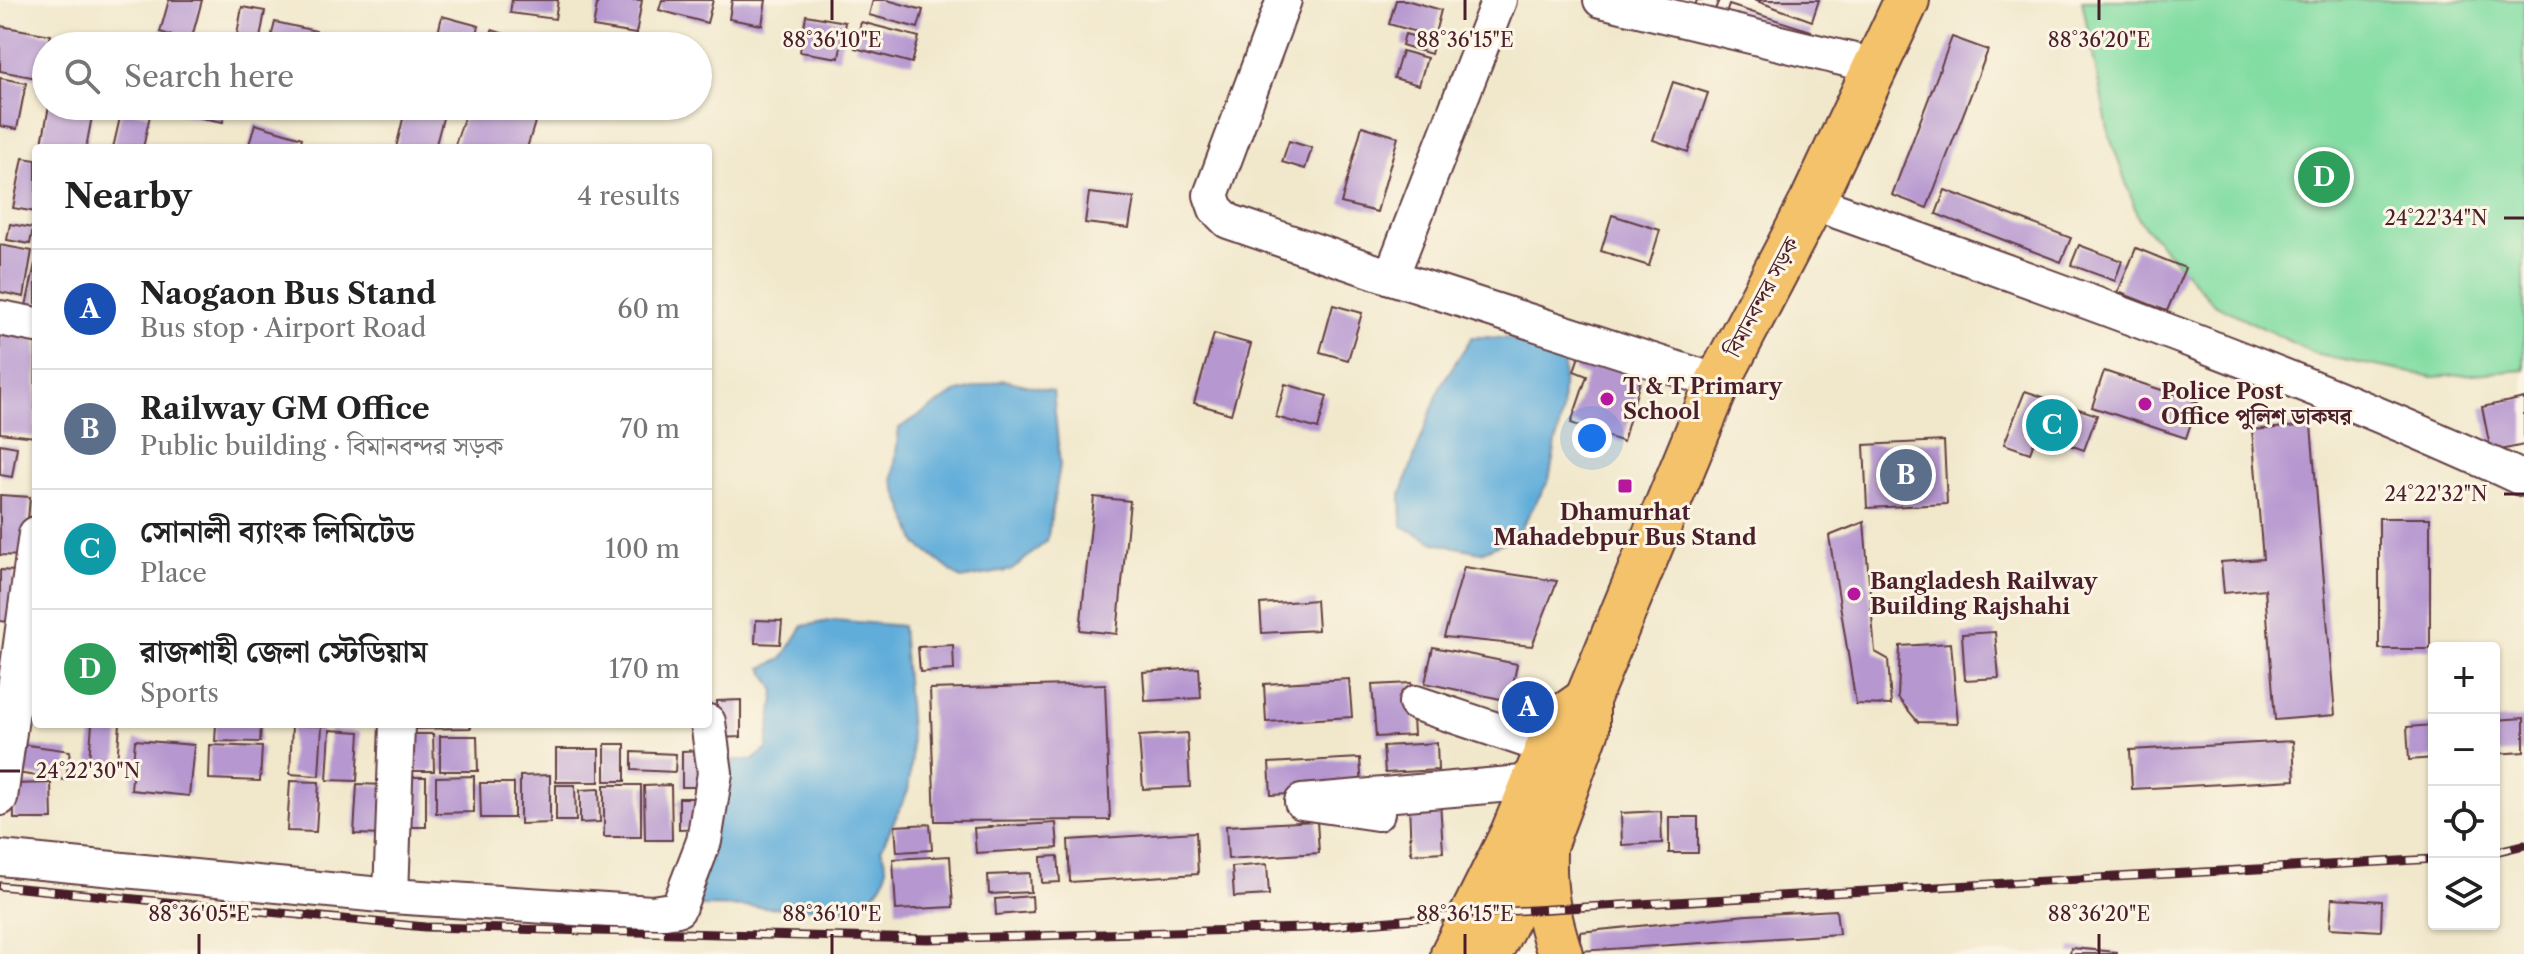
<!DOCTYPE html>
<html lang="en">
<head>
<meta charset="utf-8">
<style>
  :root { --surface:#fff; --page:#f2f2f2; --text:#222; --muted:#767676; --line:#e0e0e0; --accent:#0b8043 }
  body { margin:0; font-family:"Libre Caslon Text","Noto Serif Bengali",serif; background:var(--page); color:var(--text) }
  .controls { position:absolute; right:24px; bottom:24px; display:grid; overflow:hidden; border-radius:8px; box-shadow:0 2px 6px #0004 }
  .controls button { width:72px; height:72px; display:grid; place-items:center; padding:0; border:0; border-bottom:2px solid var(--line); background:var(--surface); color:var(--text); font:40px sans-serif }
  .you { position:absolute; left:1592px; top:438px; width:28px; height:28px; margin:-20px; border:6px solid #fff; border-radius:50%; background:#1a73e8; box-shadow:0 0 0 12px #1a73e833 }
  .badge { display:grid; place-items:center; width:52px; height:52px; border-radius:50%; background:var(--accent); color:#fff; font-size:26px; font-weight:700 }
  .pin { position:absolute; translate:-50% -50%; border:4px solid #fff; box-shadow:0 2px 8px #0006 }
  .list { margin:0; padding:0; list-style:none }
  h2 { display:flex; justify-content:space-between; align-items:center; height:104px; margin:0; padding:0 32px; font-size:34px }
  h2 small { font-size:26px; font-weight:400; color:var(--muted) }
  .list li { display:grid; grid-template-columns:52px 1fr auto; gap:24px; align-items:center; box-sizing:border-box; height:120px; padding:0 32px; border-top:2px solid var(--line) }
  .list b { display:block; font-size:30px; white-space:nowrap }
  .list p { margin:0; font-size:26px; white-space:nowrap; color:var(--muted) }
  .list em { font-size:26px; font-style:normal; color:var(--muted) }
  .icon { flex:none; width:44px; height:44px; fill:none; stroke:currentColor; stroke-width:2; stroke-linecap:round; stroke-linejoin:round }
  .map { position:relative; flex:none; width:2524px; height:954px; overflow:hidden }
  .search { position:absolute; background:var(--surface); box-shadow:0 2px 6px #0004; left:32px; top:32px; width:680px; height:88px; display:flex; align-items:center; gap:20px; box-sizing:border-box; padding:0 28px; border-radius:44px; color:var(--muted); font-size:30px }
  .panel { position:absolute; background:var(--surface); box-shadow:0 2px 6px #0004; left:32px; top:144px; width:680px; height:584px; border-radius:8px }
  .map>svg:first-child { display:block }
  .green { fill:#82dda3; stroke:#667e67; stroke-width:2 }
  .water { fill:#61adda; stroke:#566682; stroke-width:2 }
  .building { fill:#b697d0 }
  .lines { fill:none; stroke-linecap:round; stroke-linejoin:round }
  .street-casing { stroke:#633d43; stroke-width:38 }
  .primary-casing { stroke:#633d43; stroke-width:48 }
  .street { stroke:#fff; stroke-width:34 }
  .primary { stroke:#f4c26a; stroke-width:44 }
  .rail-casing { stroke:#4a1f2b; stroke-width:9 }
  .rail { stroke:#fcf5e5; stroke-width:6; stroke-dasharray:18; stroke-linecap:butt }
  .ticks { fill:none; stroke:#4a1f2b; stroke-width:3 }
  .poi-dot { fill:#b5179e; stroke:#fcf5e5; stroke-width:3 }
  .labels { text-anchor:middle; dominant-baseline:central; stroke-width:6; stroke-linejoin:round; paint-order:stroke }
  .street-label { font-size:22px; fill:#4a1f2b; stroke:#fcf5e5 }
  .poi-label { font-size:22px; font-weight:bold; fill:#4a1f2b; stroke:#fcf5e5; text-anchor:start }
  .ticks-label { font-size:20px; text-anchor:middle; fill:#4a1f2b; stroke:#fcf5e5; stroke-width:6; stroke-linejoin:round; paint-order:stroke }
</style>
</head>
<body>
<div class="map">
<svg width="2524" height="954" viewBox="0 0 2524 954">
  <rect width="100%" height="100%" fill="#fcf5e5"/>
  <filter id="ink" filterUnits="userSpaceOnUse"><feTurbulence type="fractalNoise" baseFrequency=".0125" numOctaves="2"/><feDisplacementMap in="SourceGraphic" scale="16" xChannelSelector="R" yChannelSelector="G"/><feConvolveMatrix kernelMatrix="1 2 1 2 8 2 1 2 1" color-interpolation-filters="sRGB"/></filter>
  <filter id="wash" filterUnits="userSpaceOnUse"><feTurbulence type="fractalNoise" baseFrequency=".006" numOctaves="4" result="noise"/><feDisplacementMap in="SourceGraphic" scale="32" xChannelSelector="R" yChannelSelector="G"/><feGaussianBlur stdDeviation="1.8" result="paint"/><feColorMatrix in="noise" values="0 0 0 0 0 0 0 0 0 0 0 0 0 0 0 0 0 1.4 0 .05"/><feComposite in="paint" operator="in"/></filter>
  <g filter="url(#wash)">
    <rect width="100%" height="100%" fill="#f1e8cc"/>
    <polygon class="green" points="2082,0 2524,0 2524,370 2433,377 2318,355 2214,304 2139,220 2109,134"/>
    <g class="water">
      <path d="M1472,337C1507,337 1537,339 1564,363L1562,412L1549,480L1515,538L1481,552L1435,543L1402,526L1401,495L1416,452L1441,385Z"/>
      <polygon points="1004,380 1053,391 1060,465 1047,541 1012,570 961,579 917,544 893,480 899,428 955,393"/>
      <path d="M834,620L902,626L912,757L908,791L881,849C895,879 879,888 859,909L701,906L699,894L726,760H753L767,749L775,691L762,668L782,659L803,626Z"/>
    </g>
    <g id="blocks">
      <g class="building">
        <polygon points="169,0 202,0 191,41 160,32"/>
        <polygon points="512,0 558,0 555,19 510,13"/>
        <polygon points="598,0 642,0 636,34 593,27"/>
        <polygon points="662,0 713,0 707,23 659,10"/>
        <polygon points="732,0 766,0 762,25 729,19"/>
        <polygon points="873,0 887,0 923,10 918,28 869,15"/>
        <polygon points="1396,0 1406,0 1441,10 1434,37 1389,24"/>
        <polygon points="1697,0 1719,0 1709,24 1691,17"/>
        <polygon points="1754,0 1819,0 1812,21"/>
        <polygon points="1729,5 1811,31 1804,52 1722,26"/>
        <polygon points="242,7 265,11 259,44 236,40"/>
        <polygon points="806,15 845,22 839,58 800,52"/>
        <polygon points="442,16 479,26 474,46 435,46"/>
        <polygon points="275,22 316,31 313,46 269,46"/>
        <polygon points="861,22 919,37 912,63 855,48"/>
        <polygon points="0,26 51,35 48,46 46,46 42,79 0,71"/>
        <polygon points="492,30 540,45 540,46 487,46"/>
        <polygon points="1405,34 1434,42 1431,54 1402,45"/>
        <polygon points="1952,37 1988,50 1927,208 1892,195"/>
        <polygon points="1402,51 1427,58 1419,85 1394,78"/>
        <polygon points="0,78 26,83 17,129 0,126"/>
        <polygon points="1673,82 1708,93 1688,152 1653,140"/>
        <polygon points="49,106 94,106 86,148 42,143"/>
        <polygon points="182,106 226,106 223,122 180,114"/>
        <polygon points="406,106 446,107 435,148 396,148"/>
        <polygon points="468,106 540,106 527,148 454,148"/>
        <polygon points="122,109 150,115 143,148 113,148"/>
        <polygon points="255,124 302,138 299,148 248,148"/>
        <polygon points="1362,126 1398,137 1377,212 1341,203"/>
        <polygon points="1289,141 1312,148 1305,169 1282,162"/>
        <polygon points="23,158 36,160 36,212 13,208"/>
        <polygon points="1945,190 2071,238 2061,262 1936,214"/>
        <polygon points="1089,193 1134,198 1129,228 1085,223"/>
        <polygon points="1612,215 1660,230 1649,266 1601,251"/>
        <polygon points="10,224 33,228 30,244 7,240"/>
        <polygon points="0,245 32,251 24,297 0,292"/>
        <polygon points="2079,245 2122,261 2115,281 2071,265"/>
        <polygon points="2136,248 2185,268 2167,311 2118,292"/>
        <polygon points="35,264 36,264 36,308 26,306"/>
        <polygon points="1333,305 1362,313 1348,360 1320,352"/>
        <polygon points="0,328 36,340 35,437 0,433"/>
        <polygon points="1214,334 1251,344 1231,414 1194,403"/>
        <polygon points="1581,350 1643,371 1623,442 1571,423 1587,376 1574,371"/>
        <polygon points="2104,371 2198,402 2186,438 2092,407"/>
        <polygon points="1285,384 1327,396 1318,429 1276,417"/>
        <polygon points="2025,391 2097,415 2084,450 2037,434 2030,453 2004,444"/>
        <polygon points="2524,398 2524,445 2491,452 2482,407"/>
        <polygon points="2311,425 2335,715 2275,720 2265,589 2224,593 2221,562 2263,559 2252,430"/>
        <polygon points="1944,441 1947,504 1867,508 1864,445"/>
        <polygon points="0,444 17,447 12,477 0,475"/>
        <polygon points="0,495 30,497 25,556 0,555"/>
        <polygon points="1094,497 1130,501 1117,634 1080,630"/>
        <rect x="2379" y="518" width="51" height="131"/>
        <polygon points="1864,522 1875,652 1888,659 1891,705 1856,704 1829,536"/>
        <polygon points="1464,567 1557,581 1532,646 1444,637"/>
        <polygon points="0,570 14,571 11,622 0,621"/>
        <polygon points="1316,600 1318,630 1262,633 1260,604"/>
        <polygon points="756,620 782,621 780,644 755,643"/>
        <polygon points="1995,632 1999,678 1965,680 1962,634"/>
        <polygon points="1951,643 1958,723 1918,722 1898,698 1900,646"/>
        <polygon points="953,645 954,670 920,672 918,647"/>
        <polygon points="1433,647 1517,664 1510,701 1425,683"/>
        <polygon points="1199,668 1201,698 1145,701 1143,672"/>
        <polygon points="1349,679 1352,717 1266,722 1264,684"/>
        <polygon points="1411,683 1414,735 1376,737 1372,685"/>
        <polygon points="1105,684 1110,820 935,821 930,689"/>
        <polygon points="741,700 741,737 717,738 717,701"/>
        <polygon points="2524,718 2524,752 2494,754 2494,720"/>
        <polygon points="92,724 120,724 117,763 89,761"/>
        <polygon points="216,724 261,724 260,742 215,741"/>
        <polygon points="409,724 471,724 471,728 409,729"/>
        <polygon points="292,725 322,726 319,776 290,774"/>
        <polygon points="2434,725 2434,758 2409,760 2407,727"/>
        <polygon points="330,730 360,732 357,781 327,780"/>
        <polygon points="1187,733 1190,787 1143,789 1139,736"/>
        <polygon points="399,734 433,734 434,771 399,771"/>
        <polygon points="440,736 477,736 478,771 440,771"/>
        <polygon points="135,740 194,745 189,796 131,790"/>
        <polygon points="2293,741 2295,780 2132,789 2130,750"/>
        <polygon points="1437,743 1438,770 1385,773 1383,746"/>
        <polygon points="21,744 70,751 66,780 16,773"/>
        <rect x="605" y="744" width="20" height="37"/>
        <polygon points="210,745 262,747 260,781 209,779"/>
        <rect x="556" y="749" width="43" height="33"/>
        <polygon points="705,750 706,787 682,787 682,751"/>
        <polygon points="632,752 676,754 675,772 632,770"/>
        <polygon points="1360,758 1362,790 1271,795 1269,763"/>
        <polygon points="550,775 550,823 520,824 520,776"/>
        <polygon points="474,776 474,812 436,813 436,777"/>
        <polygon points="396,777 426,777 426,827 397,827"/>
        <polygon points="290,781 319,782 316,832 287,831"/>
        <polygon points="51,783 52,819 14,819 13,784"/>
        <polygon points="480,783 514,783 514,818 481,818"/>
        <polygon points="357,784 386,785 384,835 354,834"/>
        <polygon points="556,785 575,785 576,821 556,821"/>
        <rect x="604" y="785" width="37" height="52"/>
        <polygon points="671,785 672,840 645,840 644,786"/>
        <polygon points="599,789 600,822 580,823 580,790"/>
        <polygon points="679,798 704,798 704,828 679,829"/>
        <polygon points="1440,800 1443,852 1411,854 1409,802"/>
        <polygon points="1661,811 1662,843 1622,845 1621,813"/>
        <rect x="1669" y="817" width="29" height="36"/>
        <polygon points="1317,821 1319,853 1228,859 1226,826"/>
        <polygon points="1056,823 1058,848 976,853 974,828"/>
        <polygon points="930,824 932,850 897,852 895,826"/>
        <polygon points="1196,832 1198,874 1070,882 1068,840"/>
        <polygon points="950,856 953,907 896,910 893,859"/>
        <polygon points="1058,856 1060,882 1042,883 1041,857"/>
        <polygon points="1267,864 1269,895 1234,897 1232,867"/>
        <polygon points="1030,873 1031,892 989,894 988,875"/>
        <polygon points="1032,896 1033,912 996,915 995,899"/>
        <polygon points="2332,898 2382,901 2381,931 2330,928"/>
        <polygon points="1836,910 1839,934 1580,951 1580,932 1747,915"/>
        <polygon points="2071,948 2117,952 2117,954 2070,954"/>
      </g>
    </g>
  </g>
  <g filter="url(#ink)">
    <use href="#blocks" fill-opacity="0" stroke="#633d43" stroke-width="2"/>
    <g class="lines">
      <g class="street-casing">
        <g id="street">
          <polyline points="1284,0 1211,195 1216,209 1228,221 1391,277 1718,382"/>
          <polyline points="1601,0 1875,66"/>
          <path d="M1812,202C2052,288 2293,372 2524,479"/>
          <polyline points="1391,277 1499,0"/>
          <polyline points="0,318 36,325"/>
          <polyline points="1416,703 1571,755"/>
          <polyline points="0,798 36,534"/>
          <polyline points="1377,813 1302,802 1534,782 1553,787"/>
          <polyline points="0,858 391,896 652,913 678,909 704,841 715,773 708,722"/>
          <polyline points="391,896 397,724"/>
        </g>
      </g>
      <g class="primary-casing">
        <g id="primary">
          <path d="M1544,853C1543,893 1548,916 1560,954"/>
          <polyline points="1453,954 1513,833 1560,719 1587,700"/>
          <polyline points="1489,954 1544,846 1565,790 1587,729 1587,700 1718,382 1812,202 1907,0"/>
        </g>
      </g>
      <use href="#street" class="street"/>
      <use href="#primary" class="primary"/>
      <g class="rail-casing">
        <g id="rail">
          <polyline points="2494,852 2524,845"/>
          <polyline points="0,886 425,927 928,939 1305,928 1513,911 2434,859"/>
        </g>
      </g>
      <use href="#rail" class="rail"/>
    </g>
  </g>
  <path class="ticks" d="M832,0V20M1465,0V20M2099,0V20M2504,218H2524M2504,494H2524M0,771H20M199,934V954M832,934V954M1465,934V954M2099,934V954"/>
  <g class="poi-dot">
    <circle cx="1607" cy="399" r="8"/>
    <circle cx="2145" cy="404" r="8"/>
    <rect x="1617" y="478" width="16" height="16" rx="4"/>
    <circle cx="1854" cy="594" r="8"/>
  </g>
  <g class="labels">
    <g class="street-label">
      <text transform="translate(1762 297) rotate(-62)">বিমানবন্দর সড়ক</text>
    </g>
    <g class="poi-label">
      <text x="1623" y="386">T &amp; T Primary<tspan x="1623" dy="25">School</tspan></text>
      <text x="2161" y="391">Police Post<tspan x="2161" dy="25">Office পুলিশ ডাকঘর</tspan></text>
      <text x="1625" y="512" text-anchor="middle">Dhamurhat<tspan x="1625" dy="25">Mahadebpur Bus Stand</tspan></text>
      <text x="1870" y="581">Bangladesh Railway<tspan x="1870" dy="25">Building Rajshahi</tspan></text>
    </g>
  </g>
  <g class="ticks-label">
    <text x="832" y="47">88°36'10"E</text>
    <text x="1465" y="47">88°36'15"E</text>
    <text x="2099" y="47">88°36'20"E</text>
    <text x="2436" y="225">24°22'34"N</text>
    <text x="2436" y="501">24°22'32"N</text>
    <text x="88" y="778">24°22'30"N</text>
    <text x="199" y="921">88°36'05"E</text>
    <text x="832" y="921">88°36'10"E</text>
    <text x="1465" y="921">88°36'15"E</text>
    <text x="2099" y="921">88°36'20"E</text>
  </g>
</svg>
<div class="controls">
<button>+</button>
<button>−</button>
<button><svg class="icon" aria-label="locate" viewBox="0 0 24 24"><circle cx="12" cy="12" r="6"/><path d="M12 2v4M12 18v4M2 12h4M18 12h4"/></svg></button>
<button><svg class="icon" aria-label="layers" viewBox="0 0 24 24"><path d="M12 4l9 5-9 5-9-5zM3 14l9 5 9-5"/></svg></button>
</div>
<div class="you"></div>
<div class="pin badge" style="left:1528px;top:707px;background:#1a4fb4">A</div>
<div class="pin badge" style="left:1906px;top:475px;background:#5c6f8a">B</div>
<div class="pin badge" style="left:2052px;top:425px;background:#0f9aa8">C</div>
<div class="pin badge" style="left:2324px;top:177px;background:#2e9e5b">D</div>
<div class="search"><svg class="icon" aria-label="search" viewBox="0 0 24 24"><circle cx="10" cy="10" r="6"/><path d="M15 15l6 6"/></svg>Search here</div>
<section class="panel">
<h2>Nearby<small>4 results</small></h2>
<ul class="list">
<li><span class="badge" style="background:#1a4fb4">A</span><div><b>Naogaon Bus Stand</b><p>Bus stop · Airport Road</p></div><em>60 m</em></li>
<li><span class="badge" style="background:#5c6f8a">B</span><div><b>Railway GM Office</b><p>Public building · বিমানবন্দর সড়ক</p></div><em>70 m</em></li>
<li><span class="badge" style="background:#0f9aa8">C</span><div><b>সোনালী ব্যাংক লিমিটেড</b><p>Place</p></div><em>100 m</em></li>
<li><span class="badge" style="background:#2e9e5b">D</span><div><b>রাজশাহী জেলা স্টেডিয়াম</b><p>Sports</p></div><em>170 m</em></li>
</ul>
</section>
</div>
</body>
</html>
